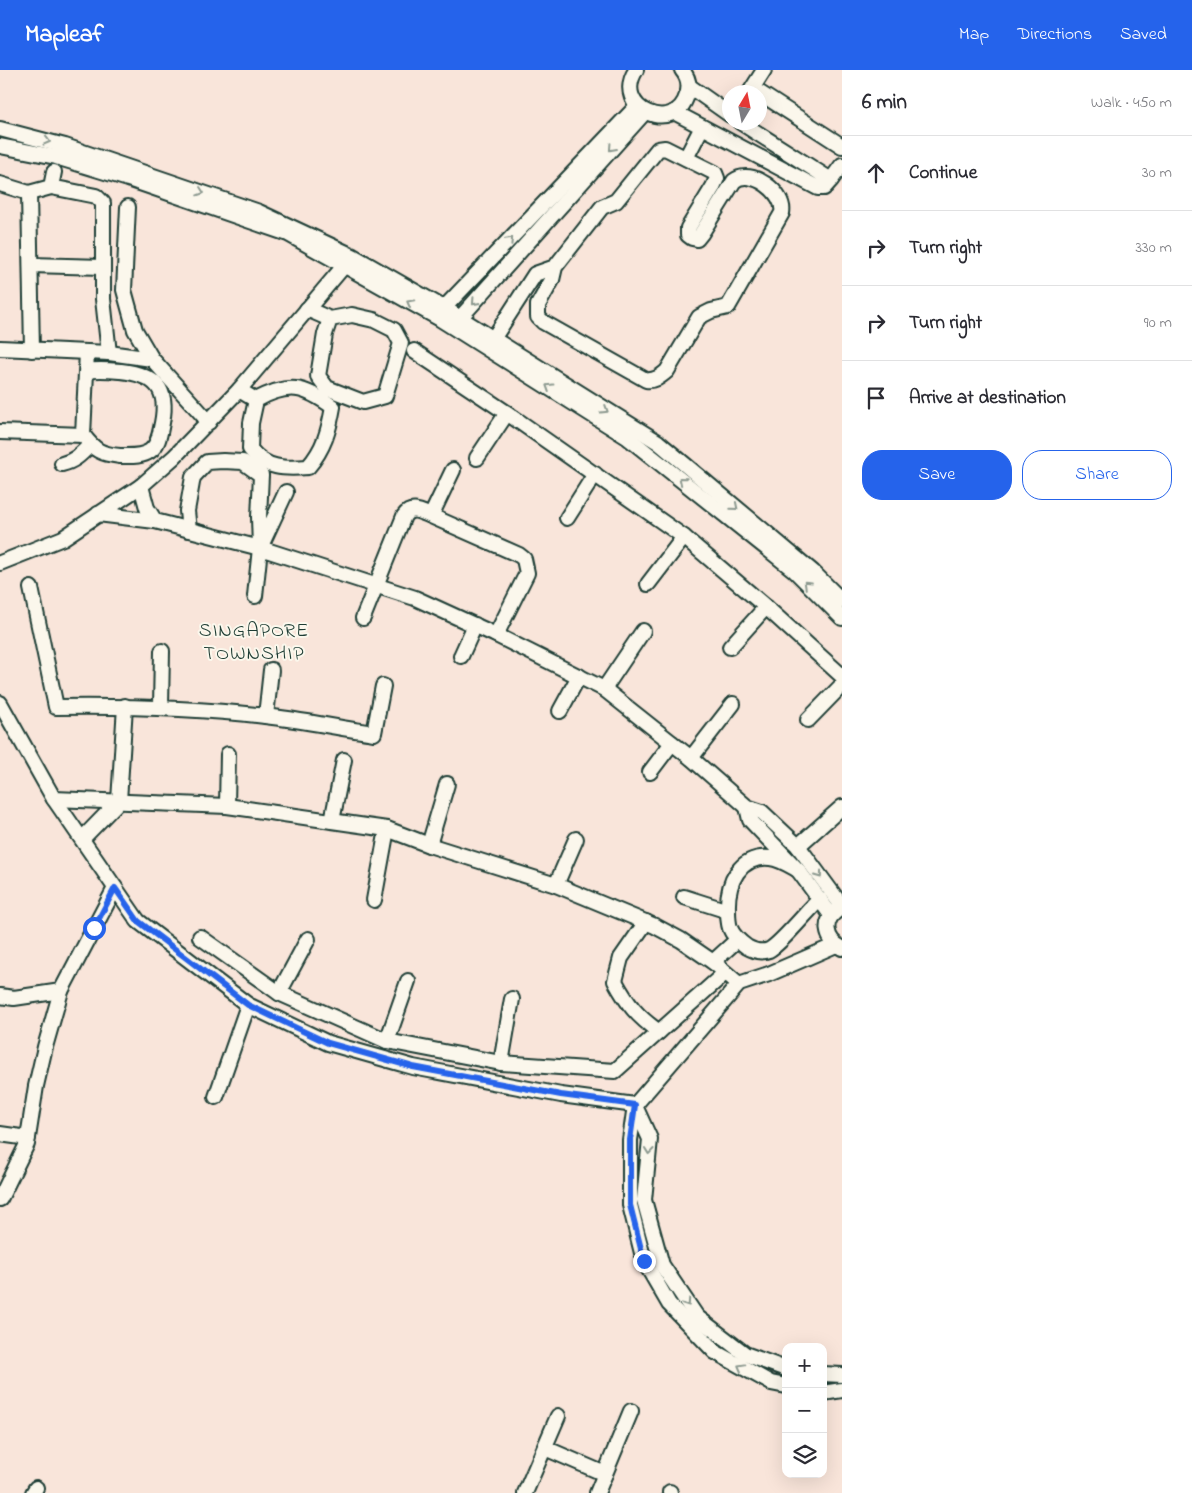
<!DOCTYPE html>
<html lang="en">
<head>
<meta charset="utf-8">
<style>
  :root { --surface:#fff; --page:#f2f2f3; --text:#2b2b33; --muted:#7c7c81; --line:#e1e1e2; --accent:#2563eb }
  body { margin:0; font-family:"Indie Flower",sans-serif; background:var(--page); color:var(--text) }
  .controls { position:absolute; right:15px; bottom:15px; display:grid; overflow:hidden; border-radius:10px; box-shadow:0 5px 20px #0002 }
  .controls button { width:45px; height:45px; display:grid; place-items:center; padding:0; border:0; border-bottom:1px solid var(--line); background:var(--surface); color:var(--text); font:25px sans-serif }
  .compass { position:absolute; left:722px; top:15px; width:45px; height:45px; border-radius:50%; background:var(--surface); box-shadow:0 5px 20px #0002; rotate:10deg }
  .stop { position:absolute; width:15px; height:15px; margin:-11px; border:4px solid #2563eb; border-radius:50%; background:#fff }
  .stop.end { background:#2563eb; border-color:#fff; box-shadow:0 1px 5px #0008 }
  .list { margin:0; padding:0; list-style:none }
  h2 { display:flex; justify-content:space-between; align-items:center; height:65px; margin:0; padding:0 20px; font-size:21px }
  h2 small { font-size:16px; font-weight:400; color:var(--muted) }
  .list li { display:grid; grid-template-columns:32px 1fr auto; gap:15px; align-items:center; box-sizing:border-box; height:75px; padding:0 20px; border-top:1px solid var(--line) }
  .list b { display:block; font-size:19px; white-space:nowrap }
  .list em { font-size:16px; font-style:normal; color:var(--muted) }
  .actions { display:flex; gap:10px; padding:15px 20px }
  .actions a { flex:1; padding:11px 0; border:1px solid var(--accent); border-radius:20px; text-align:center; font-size:18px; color:var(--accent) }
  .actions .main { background:var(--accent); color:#fff }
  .icon { flex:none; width:28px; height:28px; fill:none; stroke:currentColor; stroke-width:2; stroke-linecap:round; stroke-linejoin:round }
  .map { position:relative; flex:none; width:842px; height:1423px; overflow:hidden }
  header { display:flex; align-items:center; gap:30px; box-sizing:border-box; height:70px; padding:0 25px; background:var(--accent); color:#fff }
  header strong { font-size:24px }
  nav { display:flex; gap:28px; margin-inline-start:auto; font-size:18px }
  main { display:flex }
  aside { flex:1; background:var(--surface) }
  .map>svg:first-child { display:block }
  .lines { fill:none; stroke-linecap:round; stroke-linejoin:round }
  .minor-casing { stroke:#1f3d34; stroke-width:18 }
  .minor { stroke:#fbf7ec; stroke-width:14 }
  .oneway { stroke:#8d9a90 }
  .route { stroke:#2563eb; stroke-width:6 }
  .labels { text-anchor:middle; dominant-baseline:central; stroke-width:4; stroke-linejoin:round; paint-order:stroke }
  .quarter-label { font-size:20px; letter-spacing:1px; fill:#1f3d34; stroke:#fbf7ec }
</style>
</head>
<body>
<header>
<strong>Mapleaf</strong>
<nav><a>Map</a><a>Directions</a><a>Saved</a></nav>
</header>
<main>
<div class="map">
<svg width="842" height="1423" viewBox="0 0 842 1423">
  <rect width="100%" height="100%" fill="#f9e5da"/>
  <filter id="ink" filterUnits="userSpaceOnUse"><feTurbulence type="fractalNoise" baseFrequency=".02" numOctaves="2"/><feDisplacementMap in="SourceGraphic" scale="10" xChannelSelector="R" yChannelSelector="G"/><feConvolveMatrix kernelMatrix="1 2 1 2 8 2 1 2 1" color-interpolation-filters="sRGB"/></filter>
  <g filter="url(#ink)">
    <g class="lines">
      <g class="minor-casing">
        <g id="minor">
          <path d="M636,0C611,39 675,66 687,25C690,16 689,8 682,0"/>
          <polyline points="689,16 730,45"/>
          <polyline points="750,22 764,0"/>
          <polyline points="760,23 842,76"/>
          <polyline points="674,42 818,118 824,118 831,110 740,52"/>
          <polyline points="0,59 65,76 259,142 353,186 444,238 658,372 813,502 842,531"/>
          <polyline points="0,76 56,87 128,109 288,164 440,249 627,367 794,500 842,548"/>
          <polyline points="686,88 702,57"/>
          <polyline points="831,110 842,95"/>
          <polyline points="0,114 29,123 51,117 54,102"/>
          <polyline points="51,117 96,126 103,133 103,229 109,283"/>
          <polyline points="29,123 32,280"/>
          <polyline points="128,137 124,220 135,260 152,289 209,352"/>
          <polyline points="31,195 103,197"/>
          <polyline points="444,238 637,36"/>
          <polyline points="307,239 330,249 352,245 374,250 394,260 401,273 385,326 363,332 327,318 318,306 325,264 330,249"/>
          <polyline points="460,248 645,42"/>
          <path d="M493,269L535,204L555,197L602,137L616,131L658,79L665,78L715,103L717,108L713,117L688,158V165L692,168L697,169L701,164L734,111C751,97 786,123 782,143L728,237L711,241L699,247L667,301C660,307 655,311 646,310L543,252L538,247V235L552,210L555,197"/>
          <polyline points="0,278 109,283 152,289"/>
          <polyline points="414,281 507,343 684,467 766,537 842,606"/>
          <path d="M86,301C98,299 109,300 121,301C155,305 169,318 162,353C160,362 159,375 150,381C142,387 130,386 120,386C101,384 95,381 83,365L87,282"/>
          <path d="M239,320L256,330C289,312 304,316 333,337C329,360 324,379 308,397C284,399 266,399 250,379L251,353L256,330"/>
          <polyline points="0,362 83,365"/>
          <polyline points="477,388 507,343"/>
          <path d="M62,394C75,391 81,384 90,375"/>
          <polyline points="141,416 147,438 155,451 260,478 415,528 496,565 604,619 691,688 747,737 762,742 798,776 842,836"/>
          <polyline points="98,444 155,451"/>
          <polyline points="431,446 519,485 524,489 527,503 496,565"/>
          <polyline points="567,448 595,404"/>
          <polyline points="189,460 187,441 193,407 207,392 223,391 243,392 261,405 259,447 260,478"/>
          <polyline points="0,493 63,468 141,416 174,387 239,320 349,190"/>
          <polyline points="648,514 684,467"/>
          <path d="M31,518L56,637C126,636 196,638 265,646C302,650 338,658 374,663L383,616"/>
          <polyline points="255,526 260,478 286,422"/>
          <path d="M363,548L404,446C411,436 421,442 431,446L453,400"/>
          <polyline points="730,577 766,537"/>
          <polyline points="461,586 475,555"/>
          <polyline points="604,619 643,561"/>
          <polyline points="0,633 54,729 138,851 248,935 328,973 413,997 561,1025 635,1035"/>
          <polyline points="161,637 162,581"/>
          <polyline points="560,641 579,606"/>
          <polyline points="266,646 271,600"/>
          <polyline points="808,650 842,615"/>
          <polyline points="691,688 733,634"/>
          <polyline points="650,702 672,673"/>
          <polyline points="54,729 227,736 387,759 429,775 556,815 655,856 681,870 713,892 739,914"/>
          <polyline points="227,736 228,684"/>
          <polyline points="747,737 750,750 798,800 831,845"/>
          <polyline points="332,751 344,690"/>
          <polyline points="82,769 119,731 125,636"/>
          <polyline points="429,775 447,714"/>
          <polyline points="798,776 842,737"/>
          <path d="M798,800C789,795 780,789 770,788C739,785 727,813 728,839C728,845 728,852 730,858C733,866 740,872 747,877C754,881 761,883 769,880C781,874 808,840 820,829"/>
          <polyline points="556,815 576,769"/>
          <polyline points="684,827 728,841"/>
          <polyline points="374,830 387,759"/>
          <path d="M838,840C822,850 825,870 842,878"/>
          <path d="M646,852L621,888L615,911C628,935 637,946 659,962"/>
          <polyline points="200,867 279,923 387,971 501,993 615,1001 725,903"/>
          <polyline points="713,892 737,870"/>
          <polyline points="279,923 308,869"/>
          <polyline points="0,926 14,928 61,921 115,818"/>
          <polyline points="387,971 408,911"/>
          <polyline points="501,993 512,929"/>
          <polyline points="216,1027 248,935"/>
          <polyline points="635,1036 650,1069 644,1130 662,1195 697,1247 745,1284 786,1299"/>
          <polyline points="0,1064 28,1068"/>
          <polyline points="0,1129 27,1074 36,1016 45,977 61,921"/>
          <polyline points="823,1304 842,1305"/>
          <polyline points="786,1316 771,1313 715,1282 669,1234 644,1191 630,1135 630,1070 635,1035 739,914 769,904 836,875"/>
          <polyline points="823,1323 842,1320"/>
          <polyline points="545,1378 605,1404"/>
          <polyline points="33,1423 36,1418"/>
          <polyline points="525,1423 558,1346"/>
          <polyline points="597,1423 631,1341"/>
          <polyline points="670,1423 670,1422"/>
        </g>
      </g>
      <use href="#minor" class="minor"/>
    </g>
    <defs><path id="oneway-chevron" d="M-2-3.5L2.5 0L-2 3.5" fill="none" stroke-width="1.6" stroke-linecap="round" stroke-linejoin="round" transform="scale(1.25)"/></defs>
    <g class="oneway">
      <use href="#oneway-chevron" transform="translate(47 71) rotate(14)"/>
      <use href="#oneway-chevron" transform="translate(612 78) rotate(132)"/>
      <use href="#oneway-chevron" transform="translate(201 122) rotate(19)"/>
      <use href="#oneway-chevron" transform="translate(510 170) rotate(-46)"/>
      <use href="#oneway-chevron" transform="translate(475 232) rotate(132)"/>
      <use href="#oneway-chevron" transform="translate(410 233) rotate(-151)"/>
      <use href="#oneway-chevron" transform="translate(549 317) rotate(-148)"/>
      <use href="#oneway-chevron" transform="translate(605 340) rotate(32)"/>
      <use href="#oneway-chevron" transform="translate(682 410) rotate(-141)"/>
      <use href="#oneway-chevron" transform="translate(735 437) rotate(40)"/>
      <use href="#oneway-chevron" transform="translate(807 514) rotate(-136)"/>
      <use href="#oneway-chevron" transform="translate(819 805) rotate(54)"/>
      <use href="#oneway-chevron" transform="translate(649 1081) rotate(96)"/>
      <use href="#oneway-chevron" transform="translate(687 1233) rotate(56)"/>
      <use href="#oneway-chevron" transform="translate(741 1297) rotate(-151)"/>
    </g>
  </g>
  <g class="lines" filter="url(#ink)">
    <polyline class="route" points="94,858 115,818 138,851 248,935 328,973 413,997 561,1025 635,1035 630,1070 630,1135 644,1191"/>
  </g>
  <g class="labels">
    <g class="quarter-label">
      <text x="254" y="561">SINGAPORE<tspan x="254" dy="23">TOWNSHIP</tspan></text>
    </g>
  </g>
</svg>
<div class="controls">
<button>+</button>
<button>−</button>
<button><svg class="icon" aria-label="layers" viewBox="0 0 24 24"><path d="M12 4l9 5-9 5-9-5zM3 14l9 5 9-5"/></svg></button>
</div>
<svg class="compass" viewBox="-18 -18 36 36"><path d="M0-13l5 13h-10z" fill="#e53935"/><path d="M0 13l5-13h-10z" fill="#7c7c81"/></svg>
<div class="stop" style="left:94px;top:858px"></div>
<div class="stop end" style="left:644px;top:1191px"></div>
</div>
<aside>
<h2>6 min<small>Walk · 450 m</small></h2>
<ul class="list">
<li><svg class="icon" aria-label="ahead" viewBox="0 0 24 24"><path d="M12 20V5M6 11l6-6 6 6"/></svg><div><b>Continue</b></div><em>30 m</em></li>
<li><svg class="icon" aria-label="right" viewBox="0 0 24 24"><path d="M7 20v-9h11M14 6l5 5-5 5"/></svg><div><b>Turn right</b></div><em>330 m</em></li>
<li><svg class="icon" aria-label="right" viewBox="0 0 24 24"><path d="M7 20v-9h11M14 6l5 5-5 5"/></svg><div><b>Turn right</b></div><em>90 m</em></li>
<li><svg class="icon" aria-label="arrive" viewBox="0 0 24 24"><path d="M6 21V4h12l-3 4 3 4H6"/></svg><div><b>Arrive at destination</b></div></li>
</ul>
<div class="actions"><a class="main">Save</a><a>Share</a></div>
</aside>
</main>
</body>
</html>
